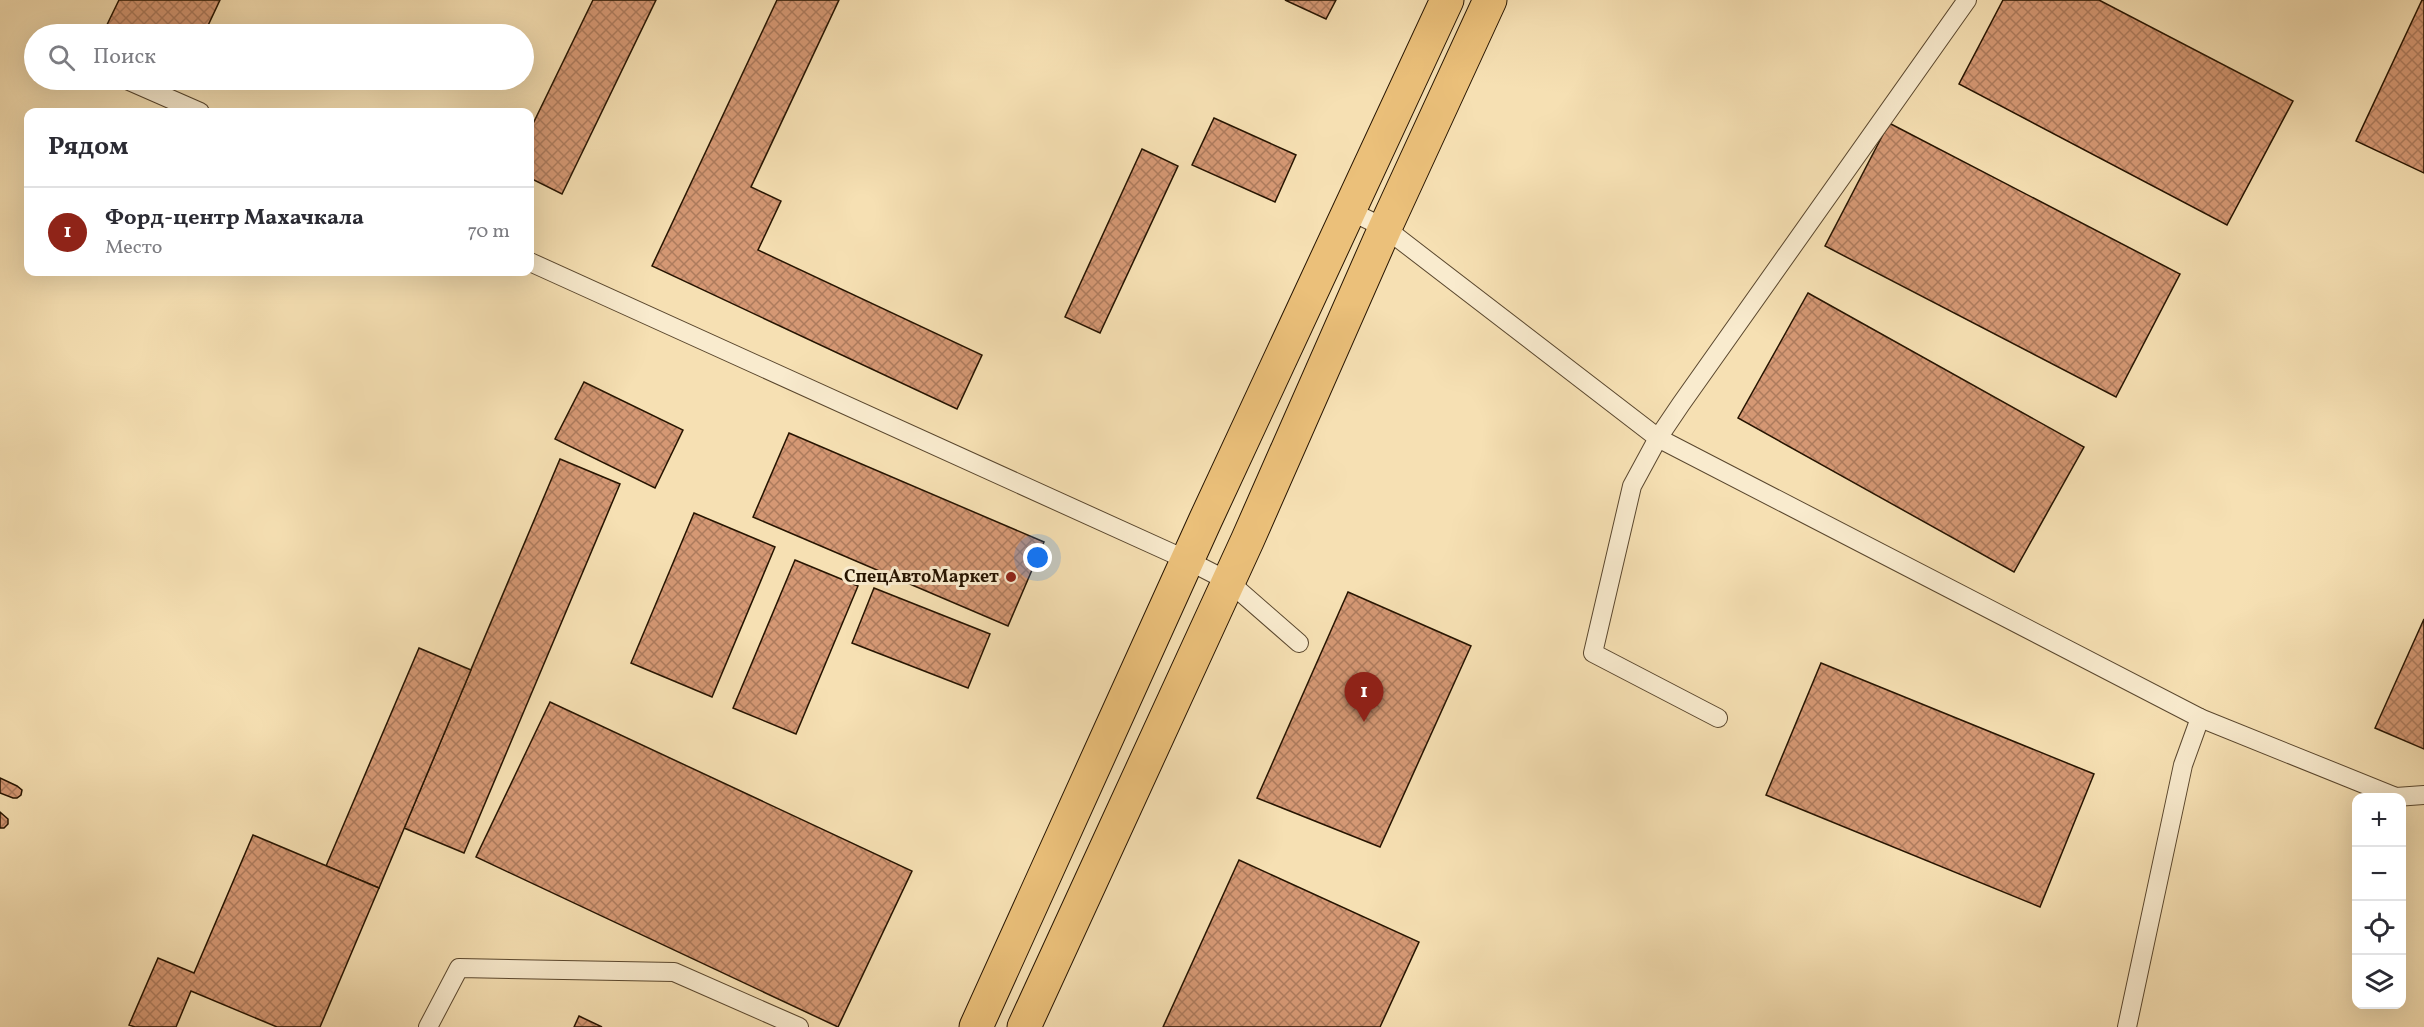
<!DOCTYPE html>
<html lang="ru">
<head>
<meta charset="utf-8">
<style>
  :root { --surface:#fff; --page:#f2f2f3; --text:#2b2b33; --muted:#7c7c81; --line:#e1e1e2; --accent:#8f2418 }
  body { margin:0; font-family:Vollkorn,serif; background:var(--page); color:var(--text) }
  .controls { position:absolute; right:18px; bottom:18px; display:grid; overflow:hidden; border-radius:12px; box-shadow:0 6px 24px #0002 }
  .controls button { width:54px; height:54px; display:grid; place-items:center; padding:0; border:0; border-bottom:2px solid var(--line); background:var(--surface); color:var(--text); font:30px sans-serif }
  .you { position:absolute; left:1038px; top:558px; width:21px; height:21px; margin:-15px; border:4px solid #fff; border-radius:50%; background:#1a73e8; box-shadow:0 0 0 9px #1a73e833 }
  .badge { display:grid; place-items:center; width:39px; height:39px; border-radius:50%; background:var(--accent); color:#fff; font-size:20px; font-weight:700 }
  .pin { position:absolute; translate:-50% -50px; filter:drop-shadow(0 2px 3px #0008) }
  .pin::after { content:''; position:absolute; top:32px; width:21px; height:18px; background:inherit; clip-path:polygon(0 0,100% 0,50% 100%) }
  .list { margin:0; padding:0; list-style:none }
  h2 { display:flex; justify-content:space-between; align-items:center; height:78px; margin:0; padding:0 24px; font-size:26px }
  h2 small { font-size:20px; font-weight:400; color:var(--muted) }
  .list li { display:grid; grid-template-columns:39px 1fr auto; gap:18px; align-items:center; box-sizing:border-box; height:90px; padding:0 24px; border-top:2px solid var(--line) }
  .list b { display:block; font-size:22px; white-space:nowrap }
  .list p { margin:0; font-size:20px; white-space:nowrap; color:var(--muted) }
  .list em { font-size:20px; font-style:normal; color:var(--muted) }
  .icon { flex:none; width:33px; height:33px; fill:none; stroke:currentColor; stroke-width:2; stroke-linecap:round; stroke-linejoin:round }
  .map { position:relative; flex:none; width:2424px; height:1027px; overflow:hidden }
  .search { position:absolute; background:var(--surface); box-shadow:0 6px 24px #0002; left:24px; top:24px; width:510px; height:66px; display:flex; align-items:center; gap:15px; box-sizing:border-box; padding:0 21px; border-radius:33px; color:var(--muted); font-size:22px }
  .panel { position:absolute; background:var(--surface); box-shadow:0 6px 24px #0002; left:24px; top:108px; width:510px; height:168px; border-radius:12px }
  .map>svg:first-child { display:block }
  .building { fill:url(#building-cross-hatch); stroke:#261401; stroke-width:1.5 }
  .lines { fill:none; stroke-linecap:round; stroke-linejoin:round }
  .lane-casing { stroke:#5a472e; stroke-width:20 }
  .primary-casing { stroke:#261401; stroke-width:35 }
  .lane { stroke:#f9ebce; stroke-width:18 }
  .primary { stroke:#ebc07a; stroke-width:33 }
  .poi-dot { fill:#8f2418; stroke:#f9ebce; stroke-width:2 }
  .labels { text-anchor:middle; dominant-baseline:central; stroke-width:6; stroke-linejoin:round; paint-order:stroke }
  .poi-label { font-size:18px; font-weight:bold; fill:#261401; stroke:#f9ebce; text-anchor:end }
</style>
</head>
<body>
<div class="map">
<svg width="2424" height="1027" viewBox="0 0 2424 1027">
  <defs>
    <pattern id="building-cross-hatch" width="8" height="8" patternUnits="userSpaceOnUse" patternTransform="scale(1.5)"><rect width="8" height="8" fill="#d59874"/><path d="M0 0l8 8M0 8l8-8" fill="none" stroke="#ad7b5d"/></pattern>
  </defs>
  <rect width="100%" height="100%" fill="#f6e0b3"/>
  <filter id="stains"><feTurbulence type="fractalNoise" baseFrequency=".00333" numOctaves="4"/><feColorMatrix values="0 0 0 0 .2 0 0 0 0 .09 0 0 0 0 .02 0 0 0 .5 -.17"/></filter>
  <radialGradient id="worn" r=".72"><stop offset=".6" stop-color="#630" stop-opacity="0"/><stop offset="1" stop-color="#630" stop-opacity=".3"/></radialGradient>
  <g class="building">
    <polygon points="119,0 220,0 204,34 107,34 103,33"/>
    <polygon points="593,0 656,0 562,194 530,178 530,130"/>
    <polygon points="777,0 839,0 751,187 781,201 758,250 982,355 957,409 652,266"/>
    <polygon points="1285,0 1336,0 1326,19"/>
    <polygon points="2003,0 2099,0 2293,101 2227,225 1959,84"/>
    <polygon points="2422,0 2424,0 2424,173 2356,141"/>
    <polygon points="1214,118 1296,155 1275,202 1192,165"/>
    <polygon points="1889,123 2180,274 2116,397 1825,246"/>
    <polygon points="1142,149 1178,166 1100,333 1065,317"/>
    <polygon points="1808,293 2084,447 2014,572 1738,418"/>
    <polygon points="584,382 683,430 655,488 555,439"/>
    <polygon points="789,433 1044,542 1008,626 753,517"/>
    <polygon points="560,459 620,484 464,853 404,828"/>
    <polygon points="694,513 775,547 712,697 631,663"/>
    <polygon points="795,560 858,586 796,734 733,708"/>
    <polygon points="874,588 990,634 968,688 852,643"/>
    <polygon points="1348,592 1471,646 1380,847 1257,798"/>
    <polygon points="2424,619 2424,749 2375,728"/>
    <polygon points="419,648 471,670 379,888 326,866"/>
    <polygon points="1821,663 2094,774 2040,907 1766,795"/>
    <polygon points="550,702 912,871 838,1027 476,857"/>
    <polygon points="0,778 17,786 22,790 21,795 17,798 13,798 0,793"/>
    <polygon points="0,812 8,819 8,824 4,828 0,828"/>
    <polygon points="253,835 379,888 320,1027 277,1027 191,991 176,1027 135,1027 129,1025 158,958 194,973"/>
    <polygon points="1239,860 1419,942 1380,1027 1163,1027"/>
    <polygon points="579,1016 602,1027 574,1027"/>
  </g>
  <g class="lines">
    <g class="lane-casing">
      <g id="lane">
        <polyline points="127,80 200,112"/>
        <polyline points="1348,210 1385,228 1658,438 2200,718 2396,797 2424,795"/>
        <polyline points="530,262 1187,560 1228,581 1299,643"/>
        <polyline points="1718,718 1593,653 1632,486 1658,438 1681,404 1967,0"/>
        <polyline points="428,1027 459,968 674,972 799,1027"/>
        <polyline points="2127,1027 2183,765 2200,718"/>
      </g>
    </g>
    <g class="primary-casing">
      <g id="primary">
        <polyline points="976,1027 1205,521 1447,0"/>
        <polyline points="1024,1027 1248,539 1385,228 1490,0"/>
      </g>
    </g>
    <use href="#lane" class="lane"/>
    <use href="#primary" class="primary"/>
  </g>
  <circle class="poi-dot" cx="1011" cy="577" r="6"/>
  <g class="labels">
    <g class="poi-label">
      <text x="999" y="577">СпецАвтоМаркет</text>
    </g>
  </g>
  <rect width="100%" height="100%" filter="url(#stains)"/>
  <rect width="100%" height="100%" fill="url(#worn)"/>
</svg>
<div class="controls">
<button>+</button>
<button>−</button>
<button><svg class="icon" aria-label="locate" viewBox="0 0 24 24"><circle cx="12" cy="12" r="6"/><path d="M12 2v4M12 18v4M2 12h4M18 12h4"/></svg></button>
<button><svg class="icon" aria-label="layers" viewBox="0 0 24 24"><path d="M12 4l9 5-9 5-9-5zM3 14l9 5 9-5"/></svg></button>
</div>
<div class="you"></div>
<div class="pin badge" style="left:1364px;top:722px">1</div>
<div class="search"><svg class="icon" aria-label="search" viewBox="0 0 24 24"><circle cx="10" cy="10" r="6"/><path d="M15 15l6 6"/></svg>Поиск</div>
<section class="panel">
<h2>Рядом<small></small></h2>
<ul class="list">
<li><span class="badge">1</span><div><b>Форд-центр Махачкала</b><p>Место</p></div><em>70 m</em></li>
</ul>
</section>
</div>
</body>
</html>
